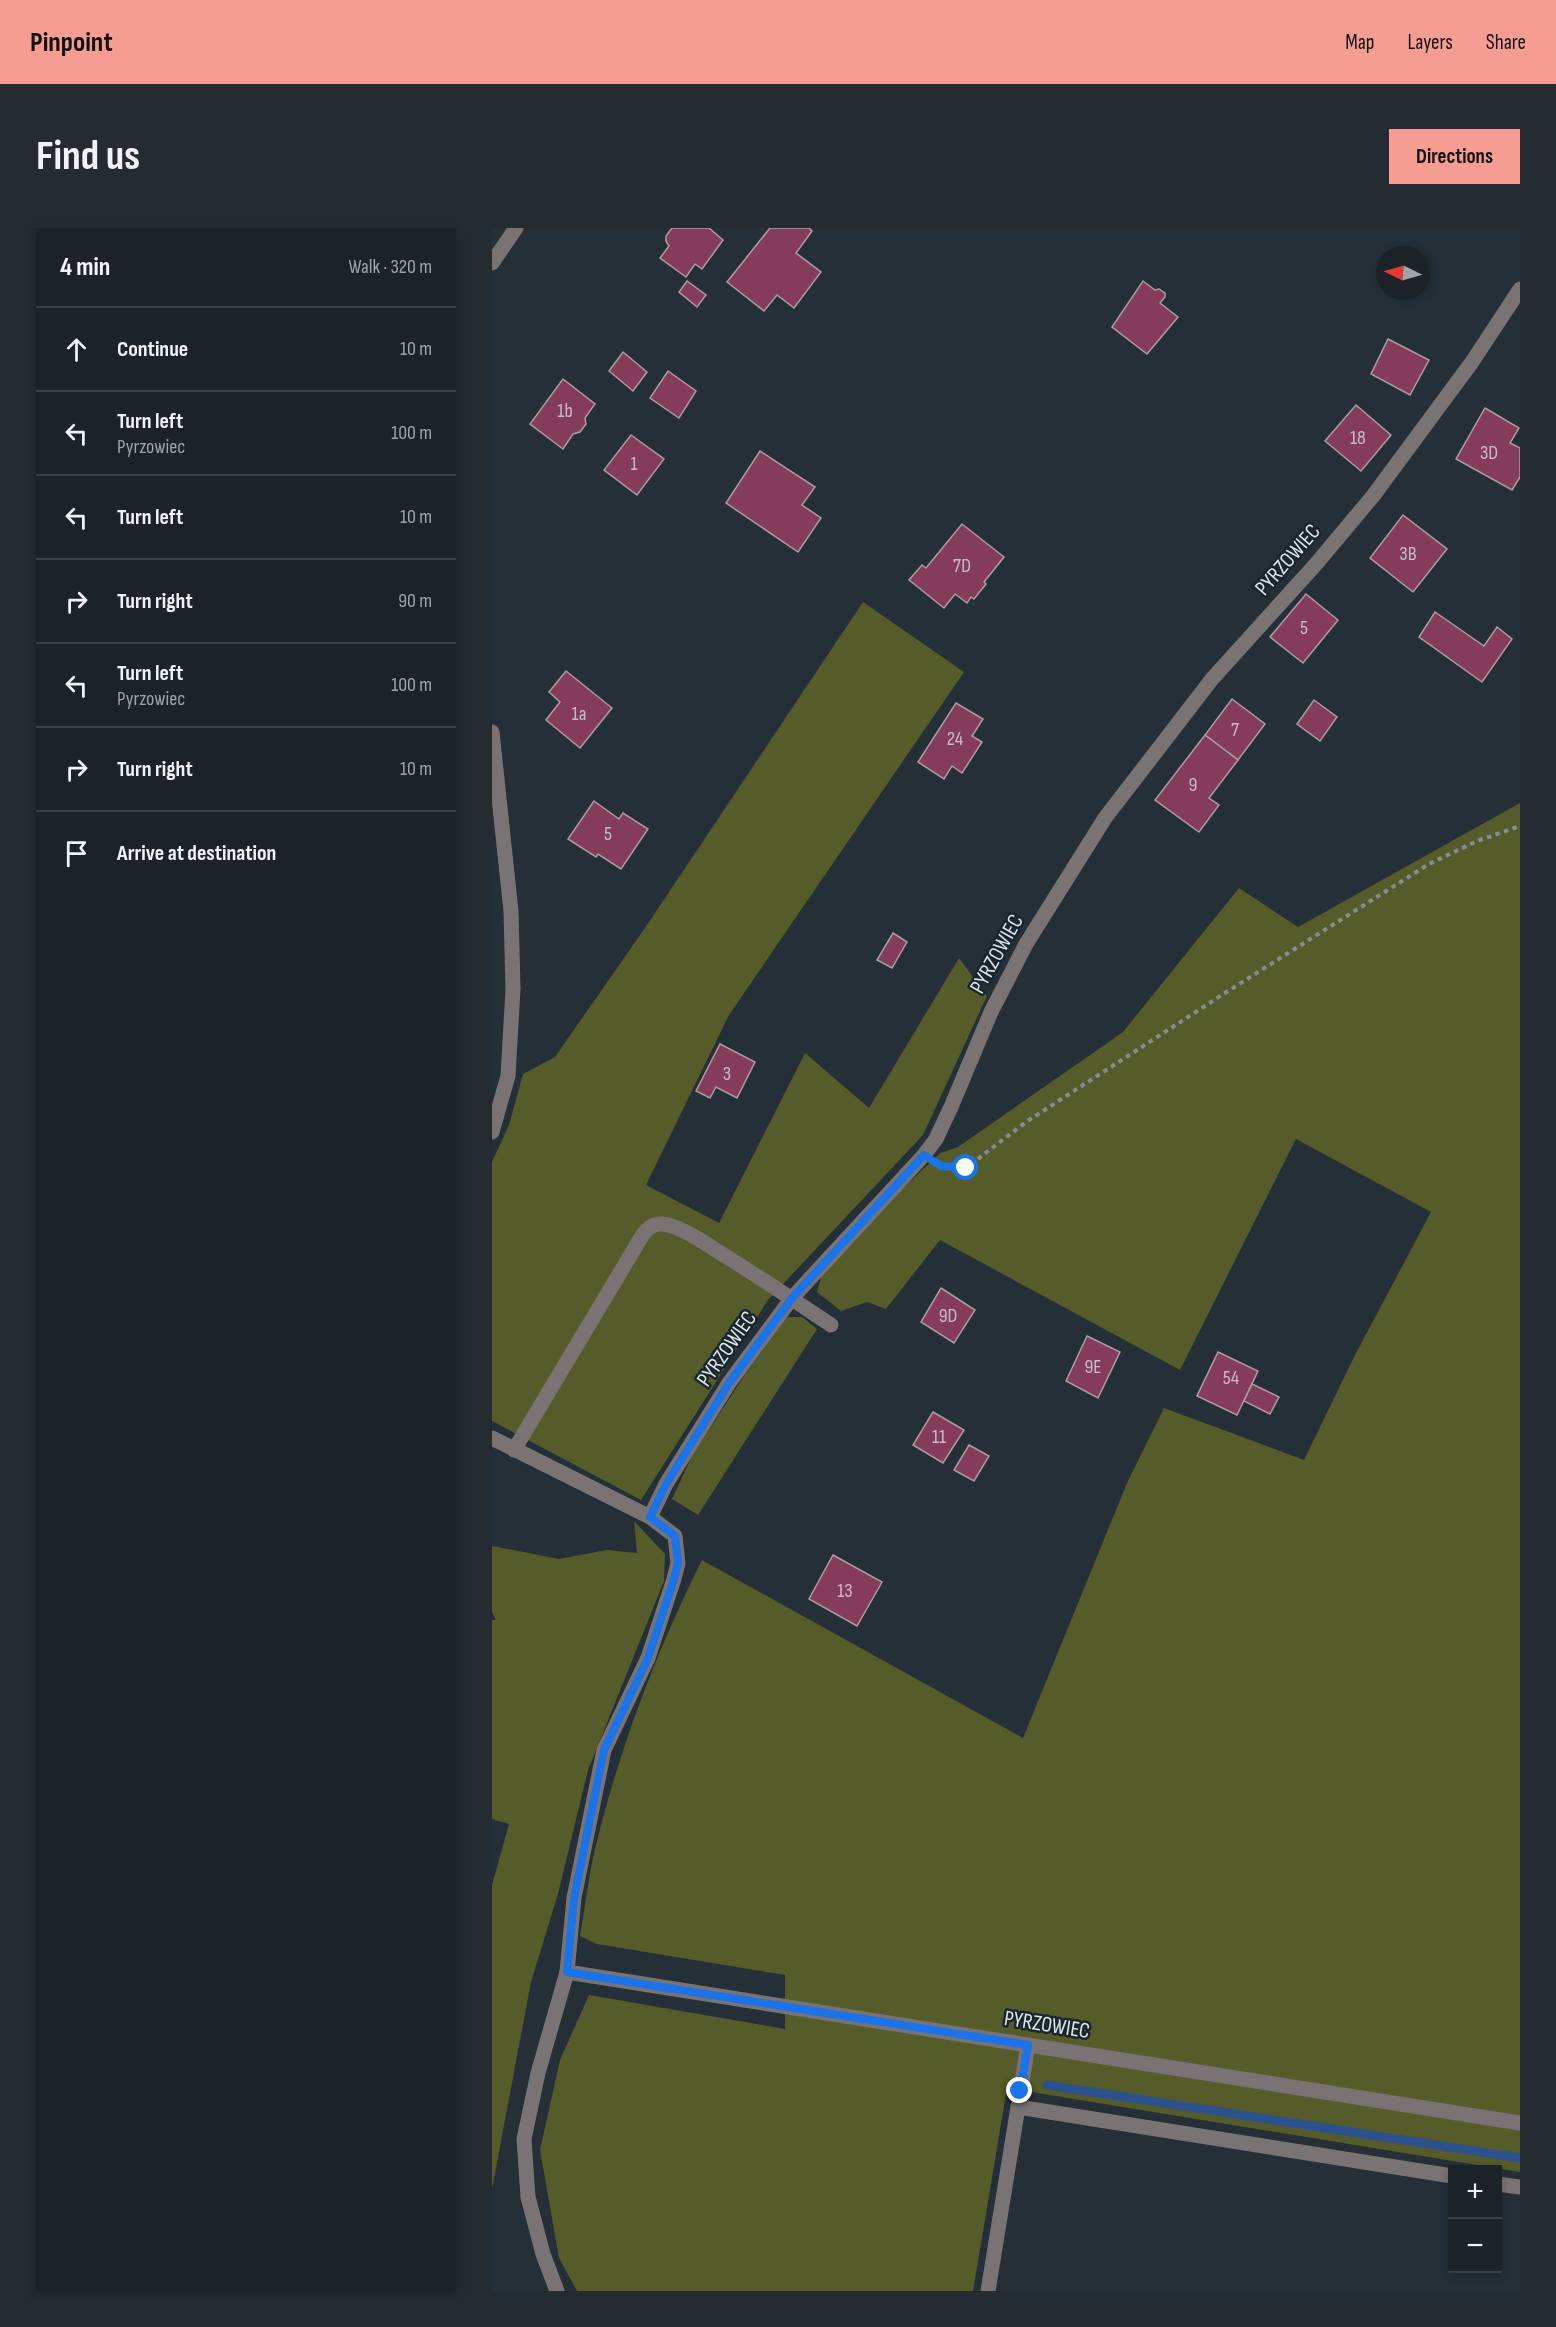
<!DOCTYPE html>
<html lang="en">
<head>
<meta charset="utf-8">
<style>
  :root { --surface:#1b2329; --page:#242b31; --text:#f1f3f6; --muted:#a0a4a8; --line:#394046; --accent:#f59c93 }
  body { margin:0; font-family:"Sofia Sans Condensed",sans-serif; background:var(--page); color:var(--text) }
  .controls { position:absolute; right:18px; bottom:18px; display:grid; overflow:hidden; border-radius:0px; box-shadow:0 3px 9px #0003 }
  .controls button { width:54px; height:54px; display:grid; place-items:center; padding:0; border:0; border-bottom:2px solid var(--line); background:var(--surface); color:var(--text); font:30px sans-serif }
  .compass { position:absolute; left:884px; top:18px; width:54px; height:54px; border-radius:50%; background:var(--surface); box-shadow:0 3px 9px #0003; rotate:275deg }
  .stop { position:absolute; width:18px; height:18px; margin:-14px; border:4px solid #1a73e8; border-radius:50%; background:#fff }
  .stop.end { background:#1a73e8; border-color:#fff; box-shadow:0 2px 6px #0008 }
  .list { margin:0; padding:0; list-style:none }
  h2 { display:flex; justify-content:space-between; align-items:center; height:78px; margin:0; padding:0 24px; font-size:26px }
  h2 small { font-size:20px; font-weight:400; color:var(--muted) }
  .list li { display:grid; grid-template-columns:39px 1fr auto; gap:18px; align-items:center; box-sizing:border-box; height:84px; padding:0 24px; border-top:2px solid var(--line) }
  .list b { display:block; font-size:22px; white-space:nowrap }
  .list p { margin:0; font-size:20px; white-space:nowrap; color:var(--muted) }
  .list em { font-size:20px; font-style:normal; color:var(--muted) }
  .icon { flex:none; width:33px; height:33px; fill:none; stroke:currentColor; stroke-width:2; stroke-linecap:round; stroke-linejoin:round }
  .map { position:relative; flex:none; width:1028px; height:2063px; overflow:hidden; border-radius:0px }
  header { display:flex; align-items:center; gap:36px; box-sizing:border-box; height:84px; padding:0 30px; background:var(--accent); color:#111 }
  header strong { font-size:28px }
  nav { display:flex; gap:33px; margin-inline-start:auto; font-size:21px }
  .intro { display:flex; align-items:center; justify-content:space-between; box-sizing:border-box; height:144px; padding:0 36px }
  h1 { margin:0; font-size:42px }
  .button { padding:15px 27px; border-radius:0px; background:var(--accent); color:#111; font-size:21px; font-weight:700 }
  main { display:flex; gap:36px; padding:0 36px }
  aside { flex:1; background:var(--surface); border-radius:0px; box-shadow:0 3px 9px #0003 }
  .map>svg:first-child { display:block }
  .green { fill:#565b2a }
  .lines { fill:none; stroke-linecap:round; stroke-linejoin:round }
  .stream { stroke:#2d518c; stroke-width:9 }
  .building { fill:#853c5b; stroke:#ad9da2; stroke-width:1.5 }
  .path { stroke:#858e94; stroke-width:4; stroke-dasharray:4.5 4.5; stroke-linecap:butt }
  .minor { stroke:#7a7374; stroke-width:15 }
  .route { stroke:#1a73e8; stroke-width:8 }
  .labels { text-anchor:middle; dominant-baseline:central; stroke-width:5; stroke-linejoin:round; paint-order:stroke }
  .number-label { font-size:20px; fill:#c8bcc7 }
  .street-label { font-size:22px; fill:#dfe6eb; stroke:#1b252d }
</style>
</head>
<body>
<header>
<strong>Pinpoint</strong>
<nav><a>Map</a><a>Layers</a><a>Share</a></nav>
</header>
<div class="intro"><h1>Find us</h1><a class="button">Directions</a></div>
<main>
<aside>
<h2>4 min<small>Walk · 320 m</small></h2>
<ul class="list">
<li><svg class="icon" aria-label="ahead" viewBox="0 0 24 24"><path d="M12 20V5M6 11l6-6 6 6"/></svg><div><b>Continue</b></div><em>10 m</em></li>
<li><svg class="icon" aria-label="left" viewBox="0 0 24 24"><path d="M17 20v-9H6M10 6l-5 5 5 5"/></svg><div><b>Turn left</b><p>Pyrzowiec</p></div><em>100 m</em></li>
<li><svg class="icon" aria-label="left" viewBox="0 0 24 24"><path d="M17 20v-9H6M10 6l-5 5 5 5"/></svg><div><b>Turn left</b></div><em>10 m</em></li>
<li><svg class="icon" aria-label="right" viewBox="0 0 24 24"><path d="M7 20v-9h11M14 6l5 5-5 5"/></svg><div><b>Turn right</b></div><em>90 m</em></li>
<li><svg class="icon" aria-label="left" viewBox="0 0 24 24"><path d="M17 20v-9H6M10 6l-5 5 5 5"/></svg><div><b>Turn left</b><p>Pyrzowiec</p></div><em>100 m</em></li>
<li><svg class="icon" aria-label="right" viewBox="0 0 24 24"><path d="M7 20v-9h11M14 6l5 5-5 5"/></svg><div><b>Turn right</b></div><em>10 m</em></li>
<li><svg class="icon" aria-label="arrive" viewBox="0 0 24 24"><path d="M6 21V4h12l-3 4 3 4H6"/></svg><div><b>Arrive at destination</b></div></li>
</ul>
</aside>
<div class="map">
<svg width="1028" height="2063" viewBox="0 0 1028 2063">
  <rect width="100%" height="100%" fill="#242f37"/>
  <g class="green">
    <polygon points="371,374 472,444 237,787 154,957 227,995 313,825 377,880 467,730 495,768 431,907 276,1072 149,1272 0,1193 0,934 17,897 31,846 63,829 155,697"/>
    <path d="M1028,575V1944L515,1860L481,2063H85L67,2030L48,1922L68,1832L97,1767L293,1801V1747L105,1716L88,1708C94,1675 97,1641 106,1609C130,1513 166,1420 210,1332L531,1510L635,1255L672,1180L812,1232L863,1127L939,984L804,911L688,1142L448,1012L394,1081L375,1074L349,1083L325,1064L329,1049L371,999L448,925L466,919L631,804L747,660L806,699Z"/>
    <polygon points="295,1089 310,1089 325,1101 206,1287 180,1271 200,1228 252,1148"/>
    <polygon points="142,1293 173,1326 172,1353 96,1542 66,1666 39,1754 0,1961 0,1657 17,1596 0,1591 0,1392 4,1392 0,1384 0,1318 67,1331 115,1322 145,1325"/>
  </g>
  <g class="lines">
    <polyline class="stream" points="555,1857 1028,1930"/>
  </g>
  <g class="building">
    <polygon points="180,0 217,0 231,12 210,41 203,36 194,49 168,30 177,18 174,13 174,8"/>
    <polygon points="278,0 317,0 320,3 304,25 329,44 302,80 285,67 272,83 235,54"/>
    <polygon points="195,53 214,67 205,79 187,64"/>
    <polygon points="651,53 663,62 667,61 673,65 673,69 668,75 686,89 655,126 620,99"/>
    <polygon points="896,111 937,132 918,167 879,146"/>
    <polygon points="131,124 155,144 141,163 117,143"/>
    <polygon points="176,143 204,163 187,190 158,170"/>
    <polygon points="71,151 103,176 93,190 94,196 88,204 81,206 71,221 38,196"/>
    <polygon points="864,177 899,207 869,243 833,213"/>
    <polygon points="993,180 1027,200 1018,215 1028,220 1028,249 1020,262 964,231"/>
    <polygon points="139,207 172,231 145,267 112,242"/>
    <polygon points="268,223 323,259 310,277 329,290 306,324 234,275"/>
    <polygon points="911,287 955,321 921,364 878,330"/>
    <polygon points="470,296 512,329 492,354 494,356 482,371 479,369 475,375 463,366 452,380 417,352 430,337 434,340"/>
    <polygon points="814,366 846,392 811,435 778,409"/>
    <polygon points="943,384 992,418 1005,399 1020,411 990,454 927,409"/>
    <polygon points="74,443 120,480 88,520 54,492 68,474 57,464"/>
    <polygon points="740,471 773,496 746,532 713,507"/>
    <polygon points="822,472 845,489 828,513 805,496"/>
    <polygon points="464,475 491,491 480,508 490,514 470,545 460,538 452,551 426,534"/>
    <polygon points="713,507 746,532 717,570 727,577 707,604 663,572"/>
    <polygon points="102,573 127,591 131,585 156,601 129,641 106,626 104,629 76,611"/>
    <polygon points="401,705 415,714 400,740 385,732"/>
    <polygon points="228,816 263,834 245,870 224,859 218,870 204,863"/>
    <polygon points="449,1060 483,1082 462,1115 429,1094"/>
    <polygon points="595,1108 628,1124 606,1170 574,1153"/>
    <polygon points="726,1124 766,1143 745,1187 705,1168"/>
    <polygon points="760,1156 787,1169 778,1186 752,1173"/>
    <polygon points="441,1184 472,1202 451,1235 421,1217"/>
    <polygon points="477,1217 497,1228 482,1253 462,1242"/>
    <polygon points="341,1327 390,1354 365,1398 317,1371"/>
  </g>
  <g class="lines">
    <polyline class="path" points="453,938 474,940 534,894 733,765 937,636 985,613 1028,598"/>
    <g class="minor">
      <polyline points="0,35 24,0"/>
      <polyline points="0,504 19,683 21,761 16,848 0,904"/>
      <polyline points="0,1210 158,1289 183,1308 186,1335 182,1351 156,1430 112,1522 82,1670 75,1744 46,1845 32,1911 36,1969 51,2026 65,2063"/>
      <path d="M22,1222L141,1023C148,1012 154,995 170,996C189,997 218,1019 235,1029C270,1051 305,1074 339,1097"/>
      <polyline points="158,1289 174,1256 237,1155 300,1070 432,927 444,911 459,879 499,784 534,716 613,590 720,451 824,336 881,268 980,134 1028,61"/>
      <polyline points="75,1744 1028,1895"/>
      <polyline points="526,1879 536,1817"/>
      <polyline points="1005,1956 1028,1959"/>
      <polyline points="496,2063 526,1879 960,1948"/>
    </g>
  </g>
  <g class="lines">
    <polyline class="route" points="474,940 449,938 432,927 300,1070 237,1155 174,1256 158,1289 183,1308 186,1335 182,1351 156,1430 112,1522 82,1670 75,1744 536,1817 528,1863"/>
  </g>
  <g class="labels">
    <g class="number-label">
      <text x="73" y="183">1b</text>
      <text x="866" y="210">18</text>
      <text x="997" y="225">3D</text>
      <text x="142" y="236">1</text>
      <text x="916" y="326">3B</text>
      <text x="470" y="338">7D</text>
      <text x="812" y="400">5</text>
      <text x="87" y="486">1a</text>
      <text x="743" y="502">7</text>
      <text x="463" y="511">24</text>
      <text x="701" y="557">9</text>
      <text x="116" y="606">5</text>
      <text x="235" y="846">3</text>
      <text x="456" y="1088">9D</text>
      <text x="601" y="1139">9E</text>
      <text x="739" y="1150">54</text>
      <text x="447" y="1209">11</text>
      <text x="353" y="1363">13</text>
    </g>
    <g class="street-label">
      <text transform="translate(796 332) rotate(-49)">PYRZOWIEC</text>
      <text transform="translate(505 726) rotate(-61)">PYRZOWIEC</text>
      <text transform="translate(235 1121) rotate(-55)">PYRZOWIEC</text>
      <text transform="translate(555 1797) rotate(9)">PYRZOWIEC</text>
    </g>
  </g>
</svg>
<div class="controls">
<button>+</button>
<button>−</button>
</div>
<svg class="compass" viewBox="-18 -18 36 36"><path d="M0-13l5 13h-10z" fill="#e53935"/><path d="M0 13l5-13h-10z" fill="#a0a4a8"/></svg>
<div class="stop" style="left:474px;top:940px"></div>
<div class="stop end" style="left:528px;top:1863px"></div>
</div>
</main>
</body>
</html>
